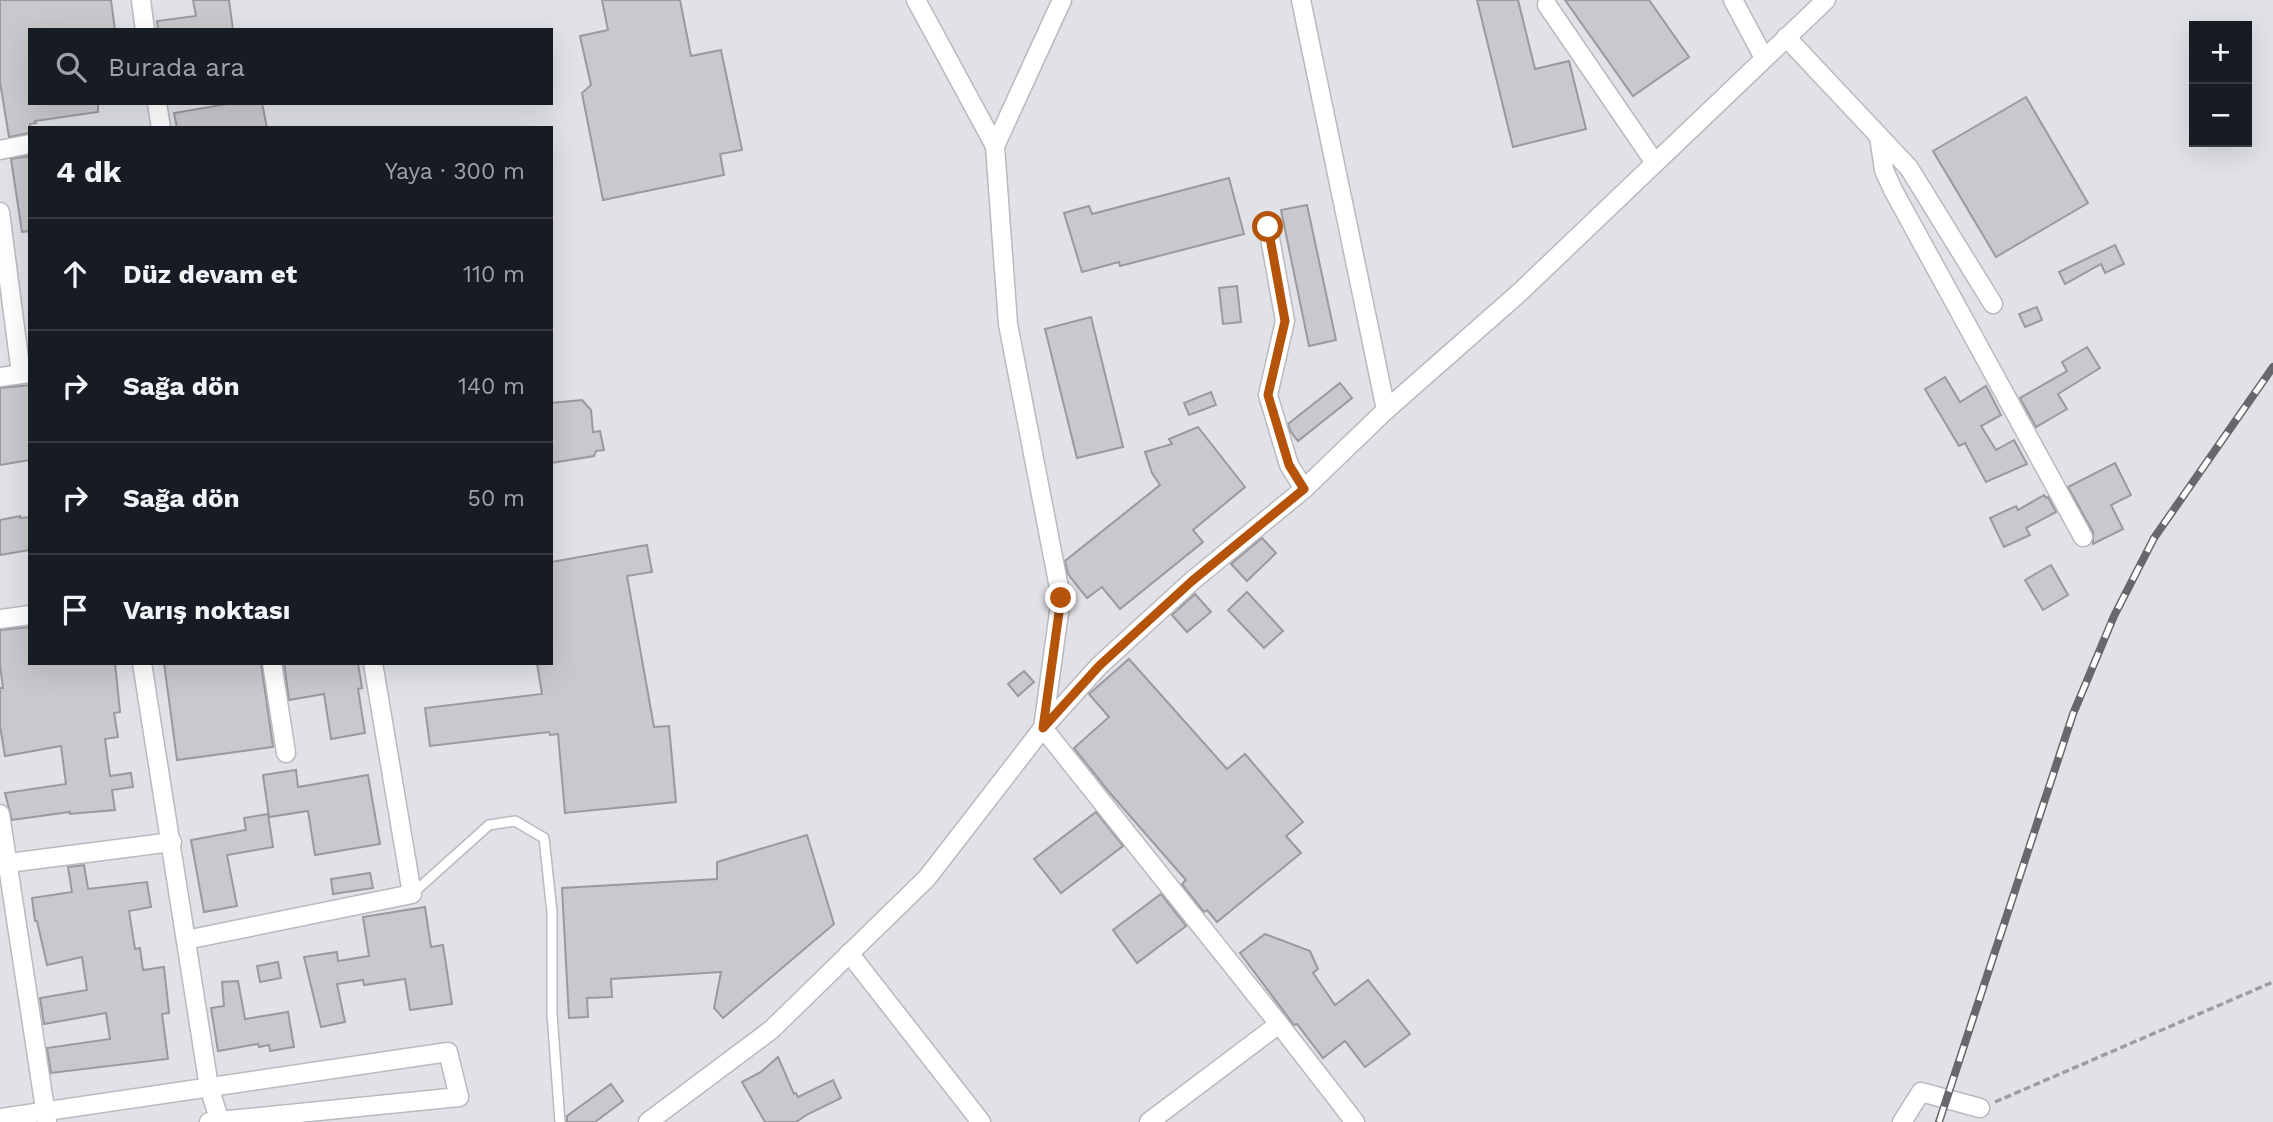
<!DOCTYPE html>
<html lang="tr">
<head>
<meta charset="utf-8">
<style>
  :root { --surface:#171b24; --page:#242831; --text:#f1f3f6; --muted:#9ea1a6; --line:#363941 }
  body { margin:0; font-family:"Work Sans",sans-serif; background:var(--page); color:var(--text) }
  .controls { position:absolute; right:21px; top:21px; display:grid; overflow:hidden; border-radius:0px; box-shadow:0 7px 28px #0002 }
  .controls button { width:63px; height:63px; display:grid; place-items:center; padding:0; border:0; border-bottom:2px solid var(--line); background:var(--surface); color:var(--text); font:35px sans-serif }
  .stop { position:absolute; width:21px; height:21px; margin:-16px; border:5px solid #b45309; border-radius:50%; background:#fff }
  .stop.end { background:#b45309; border-color:#fff; box-shadow:0 2px 7px #0008 }
  .list { margin:0; padding:0; list-style:none }
  h2 { display:flex; justify-content:space-between; align-items:center; height:91px; margin:0; padding:0 28px; font-size:30px }
  h2 small { font-size:23px; font-weight:400; color:var(--muted) }
  .list li { display:grid; grid-template-columns:46px 1fr auto; gap:21px; align-items:center; box-sizing:border-box; height:112px; padding:0 28px; border-top:2px solid var(--line) }
  .list b { display:block; font-size:26px; white-space:nowrap }
  .list em { font-size:23px; font-style:normal; color:var(--muted) }
  .icon { flex:none; width:38px; height:38px; fill:none; stroke:currentColor; stroke-width:2; stroke-linecap:round; stroke-linejoin:round }
  .map { position:relative; flex:none; width:2273px; height:1122px; overflow:hidden }
  .search { position:absolute; background:var(--surface); box-shadow:0 7px 28px #0002; left:28px; top:28px; width:525px; height:77px; display:flex; align-items:center; gap:18px; box-sizing:border-box; padding:0 24px; border-radius:0px; color:var(--muted); font-size:26px }
  .panel { position:absolute; background:var(--surface); box-shadow:0 7px 28px #0002; left:28px; top:126px; width:525px; height:539px; border-radius:0px }
  .map>svg:first-child { display:block }
  .building { fill:#c8c8cd; stroke:#9a999e; stroke-width:2 }
  .lines { fill:none; stroke-linecap:round; stroke-linejoin:round }
  .lane-casing { stroke:#b7babe; stroke-width:12 }
  .street-casing { stroke:#b7babe; stroke-width:21 }
  .path { stroke:#9c9ea2; stroke-width:3.5; stroke-dasharray:7 3.5; stroke-linecap:butt }
  .lane { stroke:#fff; stroke-width:9 }
  .street { stroke:#fff; stroke-width:18 }
  .rail-casing { stroke:#66686b; stroke-width:8 }
  .rail { stroke:#fff; stroke-width:5; stroke-dasharray:16; stroke-linecap:butt }
  .route { stroke:#b45309; stroke-width:9 }
</style>
</head>
<body>
<div class="map">
<svg width="2273" height="1122" viewBox="0 0 2273 1122">
  <rect width="100%" height="100%" fill="#e0e2e7"/>
  <g class="building">
    <polygon points="0,0 111,0 115,30 30,30 30,103 98,103 98,112 35,121 36,123 30,124 30,133 9,137 0,82"/>
    <polygon points="193,0 229,0 233,30 158,30 157,21 196,16"/>
    <polygon points="602,0 680,0 691,56 721,50 742,150 720,154 724,175 603,200 582,93 591,85 580,36 608,30"/>
    <polygon points="1477,0 1518,0 1535,69 1569,61 1586,129 1513,147"/>
    <polygon points="1565,0 1649,0 1689,57 1633,96"/>
    <polygon points="2026,97 2088,203 1996,257 1933,151"/>
    <polygon points="233,103 262,103 267,128 177,128 174,113"/>
    <polygon points="30,156 30,231 22,232 11,159"/>
    <polygon points="1229,178 1244,234 1120,266 1119,262 1082,272 1064,213 1089,206 1092,214"/>
    <polygon points="1307,205 1336,340 1309,346 1281,210"/>
    <polygon points="2115,245 2124,264 2105,273 2101,264 2065,284 2059,272"/>
    <polygon points="1237,286 1241,322 1223,324 1219,288"/>
    <polygon points="2037,307 2042,320 2025,327 2019,314"/>
    <polygon points="1091,317 1123,447 1077,458 1045,329"/>
    <polygon points="2087,347 2100,368 2058,394 2067,409 2036,427 2020,398 2067,371 2062,362"/>
    <polygon points="1945,377 1960,402 1986,386 2001,415 1981,426 1996,450 2014,440 2027,464 1986,482 1965,443 1959,446 1925,389"/>
    <polygon points="1340,383 1352,398 1298,441 1291,432 1288,424"/>
    <polygon points="30,385 30,460 0,465 0,388"/>
    <polygon points="1211,392 1216,405 1189,415 1184,403"/>
    <polygon points="582,400 591,410 593,432 600,431 604,450 596,451 594,456 551,463 551,403"/>
    <polygon points="1198,427 1245,487 1193,530 1203,542 1120,609 1102,587 1087,598 1068,574 1065,561 1160,485 1152,473 1145,452 1172,444 1169,439"/>
    <polygon points="2115,463 2131,495 2111,505 2123,529 2093,544 2093,532 2068,487"/>
    <polygon points="2044,495 2046,498 2048,497 2056,512 2026,528 2030,535 2004,547 1990,518 2016,506 2018,510"/>
    <polygon points="20,516 20,518 30,517 30,550 0,555 0,520"/>
    <polygon points="1262,538 1276,553 1247,581 1231,564"/>
    <polygon points="647,545 652,572 627,576 654,727 669,726 676,802 565,813 558,734 550,735 549,732 430,746 425,708 542,694 537,663 551,663 551,562"/>
    <polygon points="2051,565 2068,595 2043,610 2025,580"/>
    <polygon points="1247,592 1283,631 1264,648 1228,610"/>
    <polygon points="1195,594 1211,612 1187,632 1172,615"/>
    <polygon points="30,627 30,663 115,663 120,712 114,713 118,737 105,739 110,776 131,773 133,787 112,790 115,810 70,814 70,812 12,820 5,793 66,784 61,746 5,756 0,726 0,688 3,688 0,665 0,630"/>
    <polygon points="1129,659 1227,769 1245,754 1303,822 1286,836 1301,853 1217,922 1207,910 1204,912 1182,884 1186,880 1110,793 1074,748 1109,717 1089,694"/>
    <polygon points="164,663 261,663 273,747 177,760"/>
    <polygon points="284,663 358,663 362,688 358,689 365,733 331,739 324,694 289,700"/>
    <polygon points="1024,671 1034,682 1018,696 1008,684"/>
    <polygon points="296,770 298,787 368,775 380,844 315,855 308,811 269,817 263,775"/>
    <polygon points="1096,812 1123,846 1061,893 1034,859"/>
    <polygon points="268,814 273,847 227,855 237,906 204,912 191,840 246,830 244,818"/>
    <polygon points="807,835 834,924 723,1018 714,1008 721,972 611,979 612,997 587,998 588,1017 569,1018 562,888 717,879 717,862"/>
    <polygon points="84,865 88,889 147,882 151,907 129,911 135,949 140,948 143,970 164,967 169,1013 162,1014 168,1059 51,1073 47,1048 110,1039 106,1013 44,1024 40,998 87,990 82,957 47,965 37,921 35,921 32,898 72,892 68,867"/>
    <polygon points="370,873 373,888 333,894 331,879"/>
    <polygon points="1161,894 1186,926 1137,963 1113,930"/>
    <polygon points="425,907 431,947 443,945 452,1004 410,1010 405,979 364,985 363,980 337,984 345,1022 321,1027 304,957 337,952 338,961 369,956 363,917"/>
    <polygon points="1265,934 1310,951 1318,969 1313,973 1335,1005 1368,980 1410,1034 1365,1067 1345,1041 1323,1058 1297,1024 1294,1025 1240,953"/>
    <polygon points="278,962 281,978 260,982 257,966"/>
    <polygon points="238,981 245,1019 288,1012 294,1047 270,1051 269,1045 259,1047 258,1044 218,1051 211,1008 224,1006 222,982"/>
    <polygon points="778,1057 794,1094 796,1093 798,1097 833,1080 841,1098 808,1114 796,1122 765,1122 742,1082 761,1072"/>
    <polygon points="611,1084 623,1101 595,1122 567,1122 567,1116"/>
  </g>
  <g class="lines">
    <g class="lane-casing">
      <polyline id="lane" points="412,894 489,825 515,821 544,838 552,912 552,1014 560,1122"/>
    </g>
    <g class="street-casing">
      <g id="street">
        <polyline points="141,0 145,30"/>
        <polyline points="916,0 995,146"/>
        <polyline points="1062,0 995,146 1008,324 1061,598 1043,728 1279,1024 1355,1122"/>
        <polyline points="1301,0 1386,410"/>
        <polyline points="1733,0 1764,58"/>
        <polyline points="1547,5 1655,163"/>
        <polyline points="1786,37 1909,168 1993,304"/>
        <polyline points="157,103 161,128"/>
        <polyline points="1879,136 1884,170 1893,190 2083,537"/>
        <polyline points="0,150 30,144"/>
        <polyline points="0,212 21,374"/>
        <polyline points="1268,227 1285,321 1268,395 1289,465 1304,489"/>
        <polyline points="0,377 30,373"/>
        <polyline points="0,619 30,615"/>
        <polyline points="142,663 209,1087 220,1122"/>
        <polyline points="272,663 286,753"/>
        <polyline points="0,814 47,1122"/>
        <polyline points="0,864 172,842"/>
        <polyline points="186,940 412,894 373,663"/>
        <polyline points="849,953 981,1122"/>
        <polyline points="0,1118 448,1052 459,1097 209,1122"/>
        <polyline points="648,1122 771,1030 927,878 1043,728 1099,666 1192,581 1304,489 1386,410 1519,293 1826,0"/>
        <polyline points="1149,1122 1279,1024"/>
        <polyline points="1902,1122 1921,1092 1980,1108"/>
      </g>
    </g>
    <polyline class="path" points="1995,1102 2273,982"/>
    <use href="#lane" class="lane"/>
    <use href="#street" class="street"/>
    <g class="rail-casing">
      <polyline id="rail" points="1939,1122 2073,714 2114,616 2154,538 2273,367"/>
    </g>
    <use href="#rail" class="rail"/>
  </g>
  <g class="lines">
    <polyline class="route" points="1061,598 1043,728 1099,666 1192,581 1304,489 1289,465 1268,395 1285,321 1268,227"/>
  </g>
</svg>
<div class="controls">
<button>+</button>
<button>−</button>
</div>
<div class="stop" style="left:1268px;top:227px"></div>
<div class="stop end" style="left:1061px;top:598px"></div>
<div class="search"><svg class="icon" aria-label="search" viewBox="0 0 24 24"><circle cx="10" cy="10" r="6"/><path d="M15 15l6 6"/></svg>Burada ara</div>
<section class="panel">
<h2>4 dk<small>Yaya · 300 m</small></h2>
<ul class="list">
<li><svg class="icon" aria-label="ahead" viewBox="0 0 24 24"><path d="M12 20V5M6 11l6-6 6 6"/></svg><div><b>Düz devam et</b></div><em>110 m</em></li>
<li><svg class="icon" aria-label="right" viewBox="0 0 24 24"><path d="M7 20v-9h11M14 6l5 5-5 5"/></svg><div><b>Sağa dön</b></div><em>140 m</em></li>
<li><svg class="icon" aria-label="right" viewBox="0 0 24 24"><path d="M7 20v-9h11M14 6l5 5-5 5"/></svg><div><b>Sağa dön</b></div><em>50 m</em></li>
<li><svg class="icon" aria-label="arrive" viewBox="0 0 24 24"><path d="M6 21V4h12l-3 4 3 4H6"/></svg><div><b>Varış noktası</b></div></li>
</ul>
</section>
</div>
</body>
</html>
